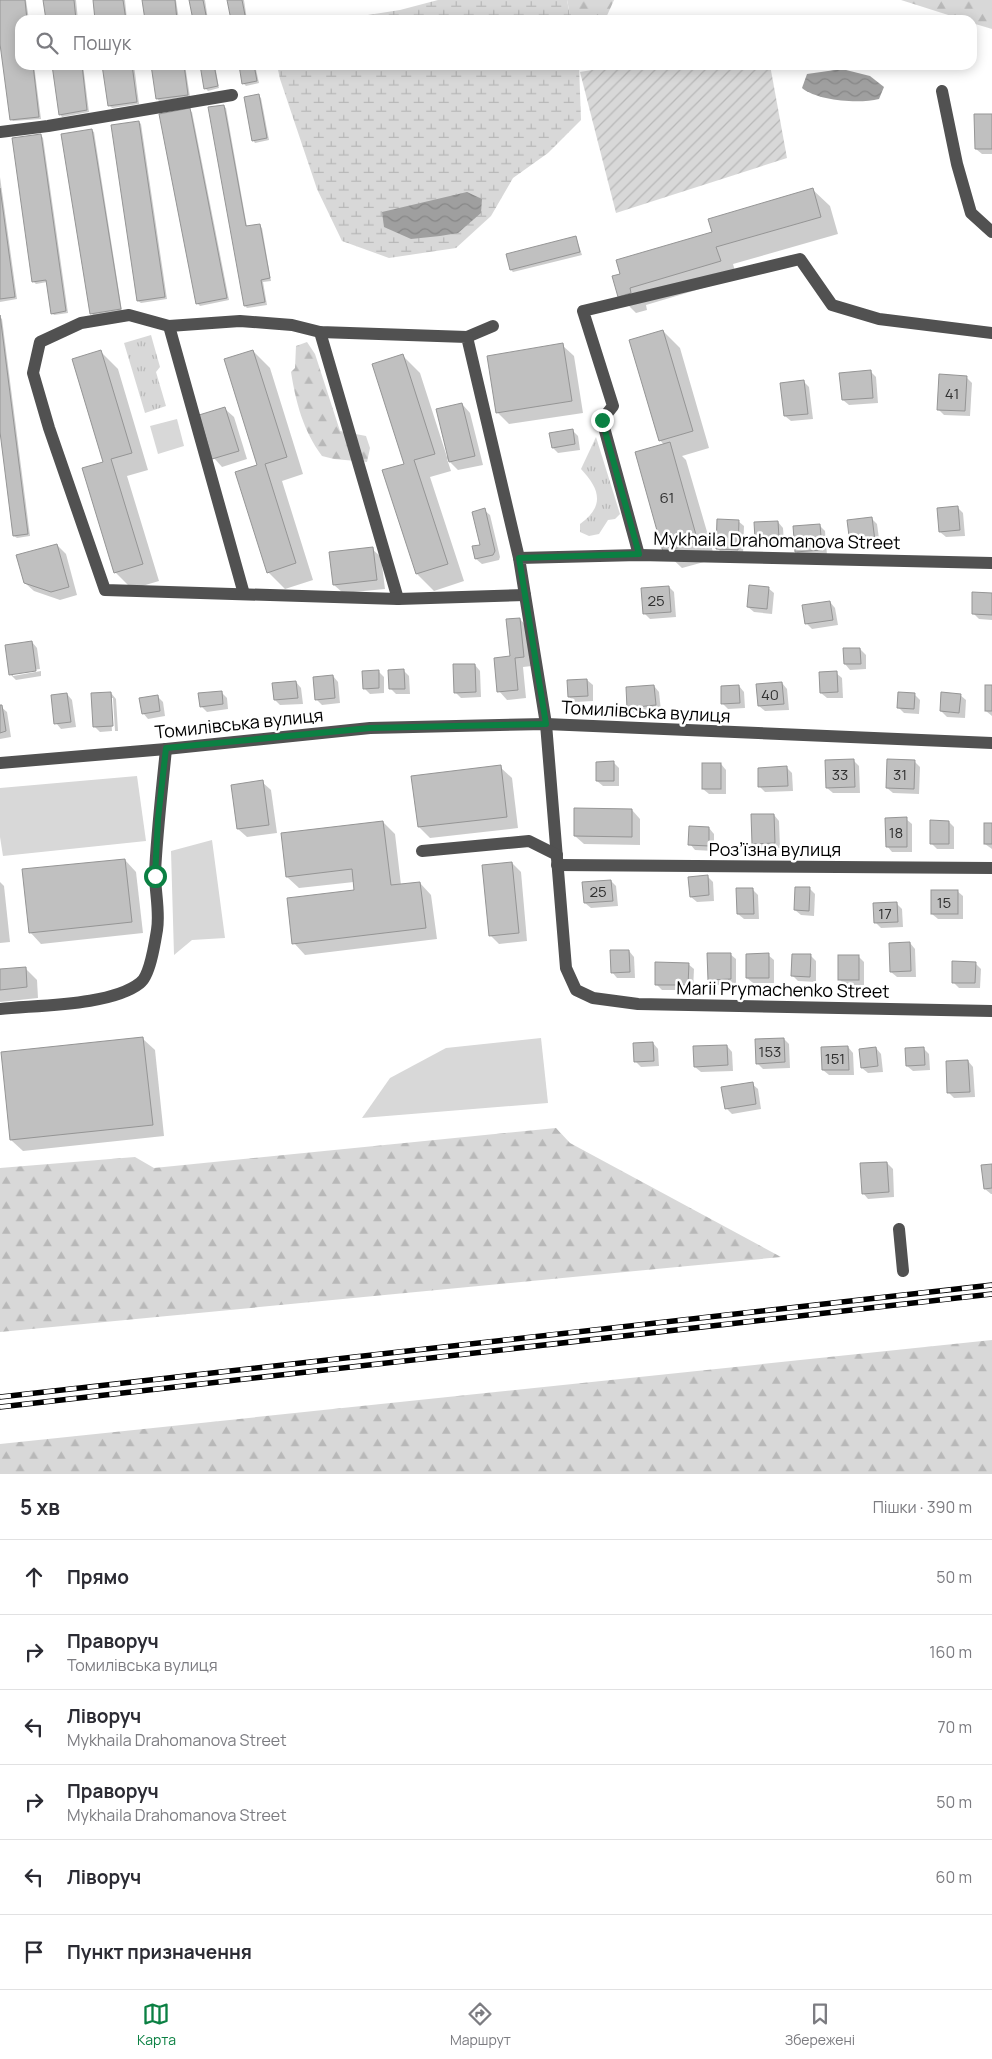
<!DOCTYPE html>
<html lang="uk">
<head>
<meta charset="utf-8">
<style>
  :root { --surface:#fff; --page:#f7f7f7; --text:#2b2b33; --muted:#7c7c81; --line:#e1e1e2; --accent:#0b8043 }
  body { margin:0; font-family:Manrope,sans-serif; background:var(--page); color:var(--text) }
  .stop { position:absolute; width:15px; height:15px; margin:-11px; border:4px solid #0b8043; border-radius:50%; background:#fff }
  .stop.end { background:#0b8043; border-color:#fff; box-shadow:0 1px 5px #0008 }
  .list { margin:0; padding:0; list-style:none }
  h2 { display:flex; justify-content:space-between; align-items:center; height:65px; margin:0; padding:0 20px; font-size:21px }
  h2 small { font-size:16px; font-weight:400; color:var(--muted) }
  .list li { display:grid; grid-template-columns:32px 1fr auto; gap:15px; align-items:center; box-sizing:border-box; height:75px; padding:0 20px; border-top:1px solid var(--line) }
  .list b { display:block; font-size:19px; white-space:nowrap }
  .list p { margin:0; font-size:16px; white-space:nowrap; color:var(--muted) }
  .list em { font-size:16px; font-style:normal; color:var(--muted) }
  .icon { flex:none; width:28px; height:28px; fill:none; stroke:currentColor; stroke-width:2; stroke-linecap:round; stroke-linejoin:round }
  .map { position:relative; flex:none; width:992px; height:1474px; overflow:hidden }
  .search { position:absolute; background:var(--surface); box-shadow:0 2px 12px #0003; left:15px; right:15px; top:15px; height:55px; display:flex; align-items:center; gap:12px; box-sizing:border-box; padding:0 18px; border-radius:15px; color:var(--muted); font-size:19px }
  .sheet { height:515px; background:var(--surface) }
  nav { display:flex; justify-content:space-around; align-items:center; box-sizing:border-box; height:70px; border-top:1px solid var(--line); background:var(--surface); font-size:14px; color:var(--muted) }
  nav a { display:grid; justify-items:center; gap:2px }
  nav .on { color:var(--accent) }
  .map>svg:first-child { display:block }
  .grass { fill:#d8d8d8 }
  .forest { fill:url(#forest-firs) }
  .wetland { fill:url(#wetland-marsh) }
  .park { fill:url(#park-tufts) }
  .garden { fill:url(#garden-furrows) }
  .water { fill:url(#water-waves) }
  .shadow { fill:#0003 }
  .building { fill:#c0c0c0; stroke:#959595 }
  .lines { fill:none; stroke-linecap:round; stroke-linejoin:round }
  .minor { stroke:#515151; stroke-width:12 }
  .rail-casing { stroke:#000; stroke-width:5.5 }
  .rail { stroke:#fff; stroke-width:4; stroke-dasharray:11; stroke-linecap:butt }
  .route { stroke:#0b8043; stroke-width:6 }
  .labels { text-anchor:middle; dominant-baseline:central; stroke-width:5; stroke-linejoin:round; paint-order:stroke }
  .number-label { font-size:15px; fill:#303030 }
  .street-label { font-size:18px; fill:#000; stroke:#fff }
</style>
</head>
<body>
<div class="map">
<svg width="992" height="1474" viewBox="0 0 992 1474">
  <defs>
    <pattern id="forest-firs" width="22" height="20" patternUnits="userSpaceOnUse" patternTransform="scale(1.25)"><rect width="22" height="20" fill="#d8d8d8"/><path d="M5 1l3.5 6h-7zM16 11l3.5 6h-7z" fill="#b8b8b8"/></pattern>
    <pattern id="wetland-marsh" width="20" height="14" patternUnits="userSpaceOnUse" patternTransform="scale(1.25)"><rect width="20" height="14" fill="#d8d8d8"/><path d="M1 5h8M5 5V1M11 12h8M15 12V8" fill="none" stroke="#b8b8b8"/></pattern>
    <pattern id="park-tufts" width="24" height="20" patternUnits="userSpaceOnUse" patternTransform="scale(1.25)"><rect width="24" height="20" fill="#d8d8d8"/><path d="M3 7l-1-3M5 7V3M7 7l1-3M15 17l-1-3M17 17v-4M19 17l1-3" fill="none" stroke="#b8b8b8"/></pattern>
    <pattern id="garden-furrows" width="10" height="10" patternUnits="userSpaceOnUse" patternTransform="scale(1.25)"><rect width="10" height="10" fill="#d8d8d8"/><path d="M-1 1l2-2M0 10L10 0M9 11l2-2" fill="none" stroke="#b8b8b8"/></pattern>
    <pattern id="water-waves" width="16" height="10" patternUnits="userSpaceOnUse" patternTransform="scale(1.25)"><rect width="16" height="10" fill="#9f9f9f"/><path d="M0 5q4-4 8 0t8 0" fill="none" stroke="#878787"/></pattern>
  </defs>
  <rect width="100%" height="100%" fill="#fff"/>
  <g class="grass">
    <polygon points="177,419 184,446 158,454 150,426"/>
    <polygon points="137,776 146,841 3,856 0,837 0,788"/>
    <polygon points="212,840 225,938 192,940 174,955 171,851"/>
    <polygon points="541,1038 548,1103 362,1118 390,1078 446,1048"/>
  </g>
  <g class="forest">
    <polygon points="567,0 614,0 605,20 571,20"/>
    <polygon points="901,0 992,0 992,29 972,23 972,20 964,20"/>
    <path d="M307,342L315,354L340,431L366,436L370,448L367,462L334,459L322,456C303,430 296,403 291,372L295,368L296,346Z"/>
    <polygon points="556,1128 570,1143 781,1257 0,1332 0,1168 135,1157 154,1168"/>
    <polygon points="992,1340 992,1474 0,1474 0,1444"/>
  </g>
  <g class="wetland">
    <polygon points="438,0 567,0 571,20 336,20 400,10"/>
    <polygon points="277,65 579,65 581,120 548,153 513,178 491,216 456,248 389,258 342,241 317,189 280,79"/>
  </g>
  <g class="park">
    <polygon points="151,335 160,367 156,372 166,406 145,413 124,343"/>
    <path d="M596,437L620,514L615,519L608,520L599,534L589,536L580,532V524C605,506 600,489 581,469Z"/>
  </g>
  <polygon class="garden" points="621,65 770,65 787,158 616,213 580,72"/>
  <g class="water">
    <path d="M842,69L870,76L884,87L879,99C859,104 818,101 802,88L807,74Z"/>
    <polygon points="467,192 482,199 481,213 458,233 440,236 411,239 384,227 382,212"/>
  </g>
  <g class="shadow">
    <polygon points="0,0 26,0 29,20 20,20 20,65 34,65 41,119 13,121 11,119 0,35"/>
    <polygon points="45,0 76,0 78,20 47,20"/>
    <polygon points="94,0 125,0 127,20 97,20"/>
    <polygon points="143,0 176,0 179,20 146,20"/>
    <polygon points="190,0 205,0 208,20 194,20"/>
    <polygon points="228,0 244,0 247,20 232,20"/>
    <polygon points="53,65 83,65 89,112 62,117 60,114"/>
    <polygon points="103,65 134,65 139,104 112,108 110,106"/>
    <polygon points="152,65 185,65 190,97 159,101 157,98"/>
    <polygon points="201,65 215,65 219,88 208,91 205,88"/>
    <polygon points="240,65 255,65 259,83 246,86 243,83"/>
    <polygon points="258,95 261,98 269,140 255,143 253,140"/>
    <polygon points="223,106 226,108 247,227 259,225 262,228 271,281 263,282 267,305 247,308 245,306"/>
    <polygon points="189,110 192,112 229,300 200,306 197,303"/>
    <polygon points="992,115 992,154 982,154 976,149"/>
    <polygon points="139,122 141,124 167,299 141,303 138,301"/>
    <polygon points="91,130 94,132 122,311 94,316 91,313"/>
    <polygon points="41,135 43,138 68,313 54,315 52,313 47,282 36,284 33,281"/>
    <polygon points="0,177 17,299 0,302"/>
    <polygon points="812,189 830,206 838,234 733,264 737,278 646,305 647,310 636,313 619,296 621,274"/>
    <polygon points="576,237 582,255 513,272 511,270 507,255"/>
    <polygon points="0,317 2,319 30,536 17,538 14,536 0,422"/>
    <polygon points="663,331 680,348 709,448 682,456 686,460 715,559 682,568 664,551 664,445 660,440"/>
    <polygon points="562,345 574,356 583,413 509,424 498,413 488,357"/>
    <polygon points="253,351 270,368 303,474 282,481 313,580 285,589 268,572 259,466"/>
    <polygon points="101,352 118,369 148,470 127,476 159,581 132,589 115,572 104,463"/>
    <polygon points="403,356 420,373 447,457 448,456 462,404 470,413 483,465 458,470 447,459 451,471 430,477 464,581 434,591 417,574 406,464"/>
    <polygon points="870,371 876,377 878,403 849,405 843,400"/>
    <polygon points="966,377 972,383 970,416 944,415 939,410"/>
    <polygon points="804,382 809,387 813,419 791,421 785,416"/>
    <polygon points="225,409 234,417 247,459 222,467 214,458"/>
    <polygon points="573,431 578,436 580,450 558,453 553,448"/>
    <polygon points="957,507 963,513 965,536 946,537 940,532"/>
    <polygon points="484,510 490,515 500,557 499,560 482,564 476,559 474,547 481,545"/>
    <polygon points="871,518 877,524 880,546 857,549 852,543"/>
    <polygon points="738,521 744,526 743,555 723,554 718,549"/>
    <polygon points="778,522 783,528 784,543 761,544 756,538"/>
    <polygon points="819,525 825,531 827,555 802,557 796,552"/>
    <polygon points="57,545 66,554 77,595 60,600 34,591 25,583"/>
    <polygon points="372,549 381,557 385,589 343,593 334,585"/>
    <polygon points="669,587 674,592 676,617 650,619 644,613"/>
    <polygon points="768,588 774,593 772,614 754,612 748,607"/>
    <polygon points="992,594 992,620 979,619 974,614"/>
    <polygon points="830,602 835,608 838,625 812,629 806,623"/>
    <polygon points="520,619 528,628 532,666 523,667 526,698 507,700 499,691 511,657"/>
    <polygon points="32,642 37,648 40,669 13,673 13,676 41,671 41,676 16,680 10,674"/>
    <polygon points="860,649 866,655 866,669 850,670 845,664"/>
    <polygon points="475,665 480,671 481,697 461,698 455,692"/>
    <polygon points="403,670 409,676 410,694 396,694 391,689"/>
    <polygon points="378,671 384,677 384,693 370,694 364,688"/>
    <polygon points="836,673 842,678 843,698 827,698 821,693"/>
    <polygon points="333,676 338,682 340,703 322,705 316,699"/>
    <polygon points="587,680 593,685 593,701 575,702 569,697"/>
    <polygon points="296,682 301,688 303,704 280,705 275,700"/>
    <polygon points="782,683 787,689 789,710 765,711 759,706"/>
    <polygon points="654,686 659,692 661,711 634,713 629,707"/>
    <polygon points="739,686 744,692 745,708 728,709 722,703"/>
    <polygon points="992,686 992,716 986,711"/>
    <polygon points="221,692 227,698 228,709 207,712 201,706"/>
    <polygon points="111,693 116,699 118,731 115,731 113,698 110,698 112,731 100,732 94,726"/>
    <polygon points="67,694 72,700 76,727 61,729 56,723"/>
    <polygon points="914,694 920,700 919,714 904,713 898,707"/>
    <polygon points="960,695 966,700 965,718 947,717 941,711"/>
    <polygon points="157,696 163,702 165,716 148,719 143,713"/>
    <polygon points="0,706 7,712 11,737 0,739"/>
    <polygon points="853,760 859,766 860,793 833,793 827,788"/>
    <polygon points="914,761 920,767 919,794 893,793 887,788"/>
    <polygon points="613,762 619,768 619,786 603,786 597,781"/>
    <polygon points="721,764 726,770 726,794 709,794 703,789"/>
    <polygon points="500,767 512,778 518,828 430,838 419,827"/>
    <polygon points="787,768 792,773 793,791 765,792 760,787"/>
    <polygon points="262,782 271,790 277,833 247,837 238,829"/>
    <polygon points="632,810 640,819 640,845 584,844 575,836"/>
    <polygon points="774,815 779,821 780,848 759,849 753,843"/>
    <polygon points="906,819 912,824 912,852 892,852 887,846"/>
    <polygon points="383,822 395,834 401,885 420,883 431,895 437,939 305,955 294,943 356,891 354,882 299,888 287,877"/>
    <polygon points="949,822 954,827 954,849 937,849 931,843"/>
    <polygon points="992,825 992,849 985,844"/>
    <polygon points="709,828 714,834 714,851 695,850 690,844"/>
    <polygon points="125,860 136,872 143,933 41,944 30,932"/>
    <polygon points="512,863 521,872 527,941 499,944 490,935"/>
    <polygon points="707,876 713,882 714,901 697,902 691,897"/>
    <polygon points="611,881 616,886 618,906 591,908 585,903"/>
    <polygon points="0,882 4,886 10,942 0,943"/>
    <polygon points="809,888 815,894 814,916 801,915 795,910"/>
    <polygon points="752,889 758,895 759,919 744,919 738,914"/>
    <polygon points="957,891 963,896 963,919 938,919 932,914"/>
    <polygon points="896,903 902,909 903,927 881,928 875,922"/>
    <polygon points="910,943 915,949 916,977 897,977 891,972"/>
    <polygon points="629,951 634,957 635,978 617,978 612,972"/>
    <polygon points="730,954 736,959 736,984 715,985 709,979"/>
    <polygon points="768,955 774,960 774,983 753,983 747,978"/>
    <polygon points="810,955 816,961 816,982 798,981 793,976"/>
    <polygon points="859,957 864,962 864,985 845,985 839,979"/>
    <polygon points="975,963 981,969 980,988 959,988 953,982"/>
    <polygon points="688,964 694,969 693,990 662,990 656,984"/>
    <polygon points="25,968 37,980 38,998 0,1002 0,971"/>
    <polygon points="143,1039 155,1050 164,1136 23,1151 11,1140"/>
    <polygon points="784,1039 789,1044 790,1068 763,1069 757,1063"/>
    <polygon points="653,1043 658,1049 659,1066 641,1067 635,1061"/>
    <polygon points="727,1046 732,1052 733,1071 701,1072 695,1067"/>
    <polygon points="848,1047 853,1053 854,1075 829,1075 823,1070"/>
    <polygon points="876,1048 881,1054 883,1072 868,1073 862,1068"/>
    <polygon points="923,1048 929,1054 930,1070 913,1071 907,1066"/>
    <polygon points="968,1061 973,1067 975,1097 954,1098 948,1092"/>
    <polygon points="752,1084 758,1089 761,1109 732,1114 726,1108"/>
    <polygon points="887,1163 893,1169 894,1197 868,1199 863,1193"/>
    <polygon points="992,1165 992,1194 991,1194 985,1189"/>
  </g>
  <g class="building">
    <polygon points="0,0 25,0 27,20 20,20 20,65 33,65 39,117 10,120 0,44"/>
    <polygon points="43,0 74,0 76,20 46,20"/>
    <polygon points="93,0 123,0 126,20 95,20"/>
    <polygon points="142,0 175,0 177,20 145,20"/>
    <polygon points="189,0 203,0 207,20 193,20"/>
    <polygon points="227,0 242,0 246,20 231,20"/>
    <polygon points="52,65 82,65 87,110 59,115"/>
    <polygon points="102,65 132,65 137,102 108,106"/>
    <polygon points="151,65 184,65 188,95 156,99"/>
    <polygon points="200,65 214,65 218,86 204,89"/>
    <polygon points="239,65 254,65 257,81 242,84"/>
    <polygon points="259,94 267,138 252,141 244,97"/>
    <polygon points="224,105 246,226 260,224 270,278 261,280 265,302 244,306 208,107"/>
    <polygon points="190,108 227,298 196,304 159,114"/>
    <polygon points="974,114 992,114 992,149 975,149"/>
    <polygon points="139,121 165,297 137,301 111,125"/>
    <polygon points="92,129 121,309 90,314 61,134"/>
    <polygon points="41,134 66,311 51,314 46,280 32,282 12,138"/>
    <polygon points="0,188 15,297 0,299"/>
    <polygon points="813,188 821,217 716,247 721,261 630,288 631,293 618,297 612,276 620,274 616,260 712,232 708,219"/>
    <polygon points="576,236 580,252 510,270 506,254"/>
    <polygon points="0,315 28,534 13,536 0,432"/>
    <polygon points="663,330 693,431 659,441 629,340"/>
    <polygon points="563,343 572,401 496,413 487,356"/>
    <polygon points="101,350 132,453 111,459 143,564 114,573 82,468 103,462 72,359"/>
    <polygon points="253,350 287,457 265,464 296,563 267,573 235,472 257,465 224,359"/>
    <polygon points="403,354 435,454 414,460 448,564 416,574 382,470 404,464 372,364"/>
    <polygon points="871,370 873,398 842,400 839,373"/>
    <polygon points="939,374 967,376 965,411 937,410"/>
    <polygon points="804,380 808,414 784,416 780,383"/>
    <polygon points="462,403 475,456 449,462 436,409"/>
    <polygon points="225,407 239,451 212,459 199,415"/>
    <polygon points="573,429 575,444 552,448 549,433"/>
    <polygon points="670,442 698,542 663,552 635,452"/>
    <polygon points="958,506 960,530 939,532 937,508"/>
    <polygon points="485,508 495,551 493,555 475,559 472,546 480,545 472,512"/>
    <polygon points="872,517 875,541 850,544 847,520"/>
    <polygon points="717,519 739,520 738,550 716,549"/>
    <polygon points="778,521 779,538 755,539 754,522"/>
    <polygon points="820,524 822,550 795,552 793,526"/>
    <polygon points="57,544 69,587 51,592 24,583 16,555"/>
    <polygon points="373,547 377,580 333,585 329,552"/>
    <polygon points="749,585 769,587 767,609 747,607"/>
    <polygon points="669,586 671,612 643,614 641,588"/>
    <polygon points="972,592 992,593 992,615 972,614"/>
    <polygon points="830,601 833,620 805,624 802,605"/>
    <polygon points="520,618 524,657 515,658 518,690 497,692 494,658 510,656 506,619"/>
    <polygon points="32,641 36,671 9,675 5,645"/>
    <polygon points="843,648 860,648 861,664 844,664"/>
    <polygon points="453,664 475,664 476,692 454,693"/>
    <polygon points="404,669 405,689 389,689 388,670"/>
    <polygon points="379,670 379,688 363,689 362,671"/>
    <polygon points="837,671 838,692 820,693 819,672"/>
    <polygon points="333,675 335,698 315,700 313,677"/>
    <polygon points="587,679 588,696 568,697 567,680"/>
    <polygon points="296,681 298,698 274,700 272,683"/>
    <polygon points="782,682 784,704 758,706 756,684"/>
    <polygon points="654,685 656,705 627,708 626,687"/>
    <polygon points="739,685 740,703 721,704 721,686"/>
    <rect x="985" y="685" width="7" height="26"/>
    <polygon points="222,691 223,704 200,707 198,693"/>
    <polygon points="111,692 113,726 93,727 91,693"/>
    <polygon points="898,692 915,693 914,709 897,708"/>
    <polygon points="941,692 961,694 959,713 940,711"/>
    <polygon points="67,693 71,722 54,724 51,695"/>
    <polygon points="158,695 160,711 142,714 139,698"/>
    <polygon points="0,705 2,705 6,731 0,733"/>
    <polygon points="854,759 855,787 826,788 825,760"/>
    <polygon points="887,759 915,760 914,789 886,788"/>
    <polygon points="614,761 614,781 596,781 596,762"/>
    <rect x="702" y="763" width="19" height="26"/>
    <polygon points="501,765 507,817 418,827 411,776"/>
    <polygon points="787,766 788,786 758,787 758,768"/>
    <polygon points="263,780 269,825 237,829 231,785"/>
    <polygon points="574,808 632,809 632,837 574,836"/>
    <polygon points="751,814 774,814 775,843 752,844"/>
    <polygon points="907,817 907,847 886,847 885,818"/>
    <polygon points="930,820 949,821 949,844 930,844"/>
    <polygon points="383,821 391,885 420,882 426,928 292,944 287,898 354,890 352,869 286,877 281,833"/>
    <rect x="984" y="823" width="8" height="21"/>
    <polygon points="689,826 709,827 709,846 688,845"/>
    <polygon points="125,859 132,922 29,933 22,869"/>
    <polygon points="512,862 519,933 489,936 482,865"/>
    <polygon points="708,875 709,895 690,897 688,877"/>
    <polygon points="611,880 613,901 584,903 582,882"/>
    <polygon points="795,887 810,887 809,911 794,910"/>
    <polygon points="736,888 753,888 754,914 737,914"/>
    <rect x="931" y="890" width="27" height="24"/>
    <polygon points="897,902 898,922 874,923 873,903"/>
    <polygon points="910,942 911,971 890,972 889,943"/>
    <polygon points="610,950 629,950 630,972 611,973"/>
    <polygon points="707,953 731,953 731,979 708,980"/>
    <polygon points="769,953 769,978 746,978 746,954"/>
    <polygon points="792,954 811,954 810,977 791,976"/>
    <rect x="838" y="955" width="21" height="25"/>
    <polygon points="952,961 976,962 975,983 952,983"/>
    <polygon points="655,962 689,963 688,985 655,985"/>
    <polygon points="26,967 27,987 0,990 0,969"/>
    <polygon points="143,1037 153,1125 10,1140 1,1052"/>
    <polygon points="784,1038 785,1062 756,1064 755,1039"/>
    <polygon points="653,1042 654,1061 634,1062 633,1043"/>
    <polygon points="727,1045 728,1065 694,1067 693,1046"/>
    <polygon points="848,1046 849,1070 822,1070 821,1047"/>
    <polygon points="876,1047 878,1066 861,1068 859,1049"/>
    <polygon points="924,1047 925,1065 906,1066 905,1048"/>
    <polygon points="968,1060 970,1092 947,1093 946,1061"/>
    <polygon points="753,1082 756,1104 725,1109 721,1087"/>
    <polygon points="887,1162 889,1192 862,1194 860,1163"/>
    <polygon points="992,1164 992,1188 984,1189 981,1165"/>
  </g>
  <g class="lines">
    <g class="minor">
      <polyline points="942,91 957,164 971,213 992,232"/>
      <polyline points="0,132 48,126 232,95"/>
      <polyline points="169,326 244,594"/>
      <polyline points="320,332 398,599"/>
      <polyline points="467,337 493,326"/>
      <polyline points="639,555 602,420 613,406 583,311 800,259 832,305 879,319 992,333"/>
      <polyline points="519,558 467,337 320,332 292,325 240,321 169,326 129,315 81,323 40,342 33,373 49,428 105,590 398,599 525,595"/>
      <polyline points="992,563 639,555 519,558 546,724 566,968 576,990 593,998 638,1004 992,1011"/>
      <polyline points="0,763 166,749 370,728 546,724 992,743"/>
      <polyline points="422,851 529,841 557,855"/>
      <polyline points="557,865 992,868"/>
      <path d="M0,1009C37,1005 111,1006 140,983C150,976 155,942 157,930C160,912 155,892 155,873C157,831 162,790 166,749"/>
      <polyline points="899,1229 903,1271"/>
    </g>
    <g class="rail-casing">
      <g id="rail">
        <polyline points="0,1397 992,1285"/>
        <polyline points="0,1407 992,1294"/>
      </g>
    </g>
    <use href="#rail" class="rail"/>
  </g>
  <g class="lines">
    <polyline class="route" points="155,876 158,819 166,748 370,728 546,724 519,558 639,554 602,420"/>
  </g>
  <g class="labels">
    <g class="number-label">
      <text x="952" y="393">41</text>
      <text x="667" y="497">61</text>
      <text x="656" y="600">25</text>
      <text x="770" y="694">40</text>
      <text x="840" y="774">33</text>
      <text x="900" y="774">31</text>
      <text x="896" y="832">18</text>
      <text x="598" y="891">25</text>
      <text x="944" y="902">15</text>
      <text x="885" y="913">17</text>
      <text x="770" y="1051">153</text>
      <text x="835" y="1058">151</text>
    </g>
    <g class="street-label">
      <text transform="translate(777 540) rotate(1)">Mykhaila Drahomanova Street</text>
      <text transform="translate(646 711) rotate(3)">Томилівська вулиця</text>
      <text transform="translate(239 723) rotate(-6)">Томилівська вулиця</text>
      <text x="775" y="849">Розʼїзна вулиця</text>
      <text transform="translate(783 989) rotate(1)">Marii Prymachenko Street</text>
    </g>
  </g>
</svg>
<div class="stop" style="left:155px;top:876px"></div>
<div class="stop end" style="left:602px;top:420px"></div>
<div class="search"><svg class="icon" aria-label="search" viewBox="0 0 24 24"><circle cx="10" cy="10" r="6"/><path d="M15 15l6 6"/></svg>Пошук</div>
</div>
<section class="sheet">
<h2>5 хв<small>Пішки · 390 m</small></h2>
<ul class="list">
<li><svg class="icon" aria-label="ahead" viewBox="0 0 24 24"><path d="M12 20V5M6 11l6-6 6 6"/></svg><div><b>Прямо</b></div><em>50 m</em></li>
<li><svg class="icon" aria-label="right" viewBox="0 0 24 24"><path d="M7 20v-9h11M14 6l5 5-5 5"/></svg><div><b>Праворуч</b><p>Томилівська вулиця</p></div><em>160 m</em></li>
<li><svg class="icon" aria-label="left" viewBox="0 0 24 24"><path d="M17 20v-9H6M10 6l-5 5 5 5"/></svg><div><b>Ліворуч</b><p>Mykhaila Drahomanova Street</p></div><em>70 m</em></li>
<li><svg class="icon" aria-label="right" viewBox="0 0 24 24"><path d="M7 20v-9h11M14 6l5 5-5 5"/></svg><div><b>Праворуч</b><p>Mykhaila Drahomanova Street</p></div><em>50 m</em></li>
<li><svg class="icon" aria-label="left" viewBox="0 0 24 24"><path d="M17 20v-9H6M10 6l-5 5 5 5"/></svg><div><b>Ліворуч</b></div><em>60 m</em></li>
<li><svg class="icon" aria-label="arrive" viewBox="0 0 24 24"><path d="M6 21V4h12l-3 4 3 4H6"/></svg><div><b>Пункт призначення</b></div></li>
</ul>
</section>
<nav>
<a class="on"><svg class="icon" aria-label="map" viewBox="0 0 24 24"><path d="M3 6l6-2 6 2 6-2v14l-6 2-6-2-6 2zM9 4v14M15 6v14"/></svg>Карта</a>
<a><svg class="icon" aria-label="directions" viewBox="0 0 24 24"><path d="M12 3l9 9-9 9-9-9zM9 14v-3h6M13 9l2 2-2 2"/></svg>Маршрут</a>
<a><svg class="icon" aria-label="saved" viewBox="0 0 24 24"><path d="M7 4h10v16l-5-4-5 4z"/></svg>Збережені</a>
</nav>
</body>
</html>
